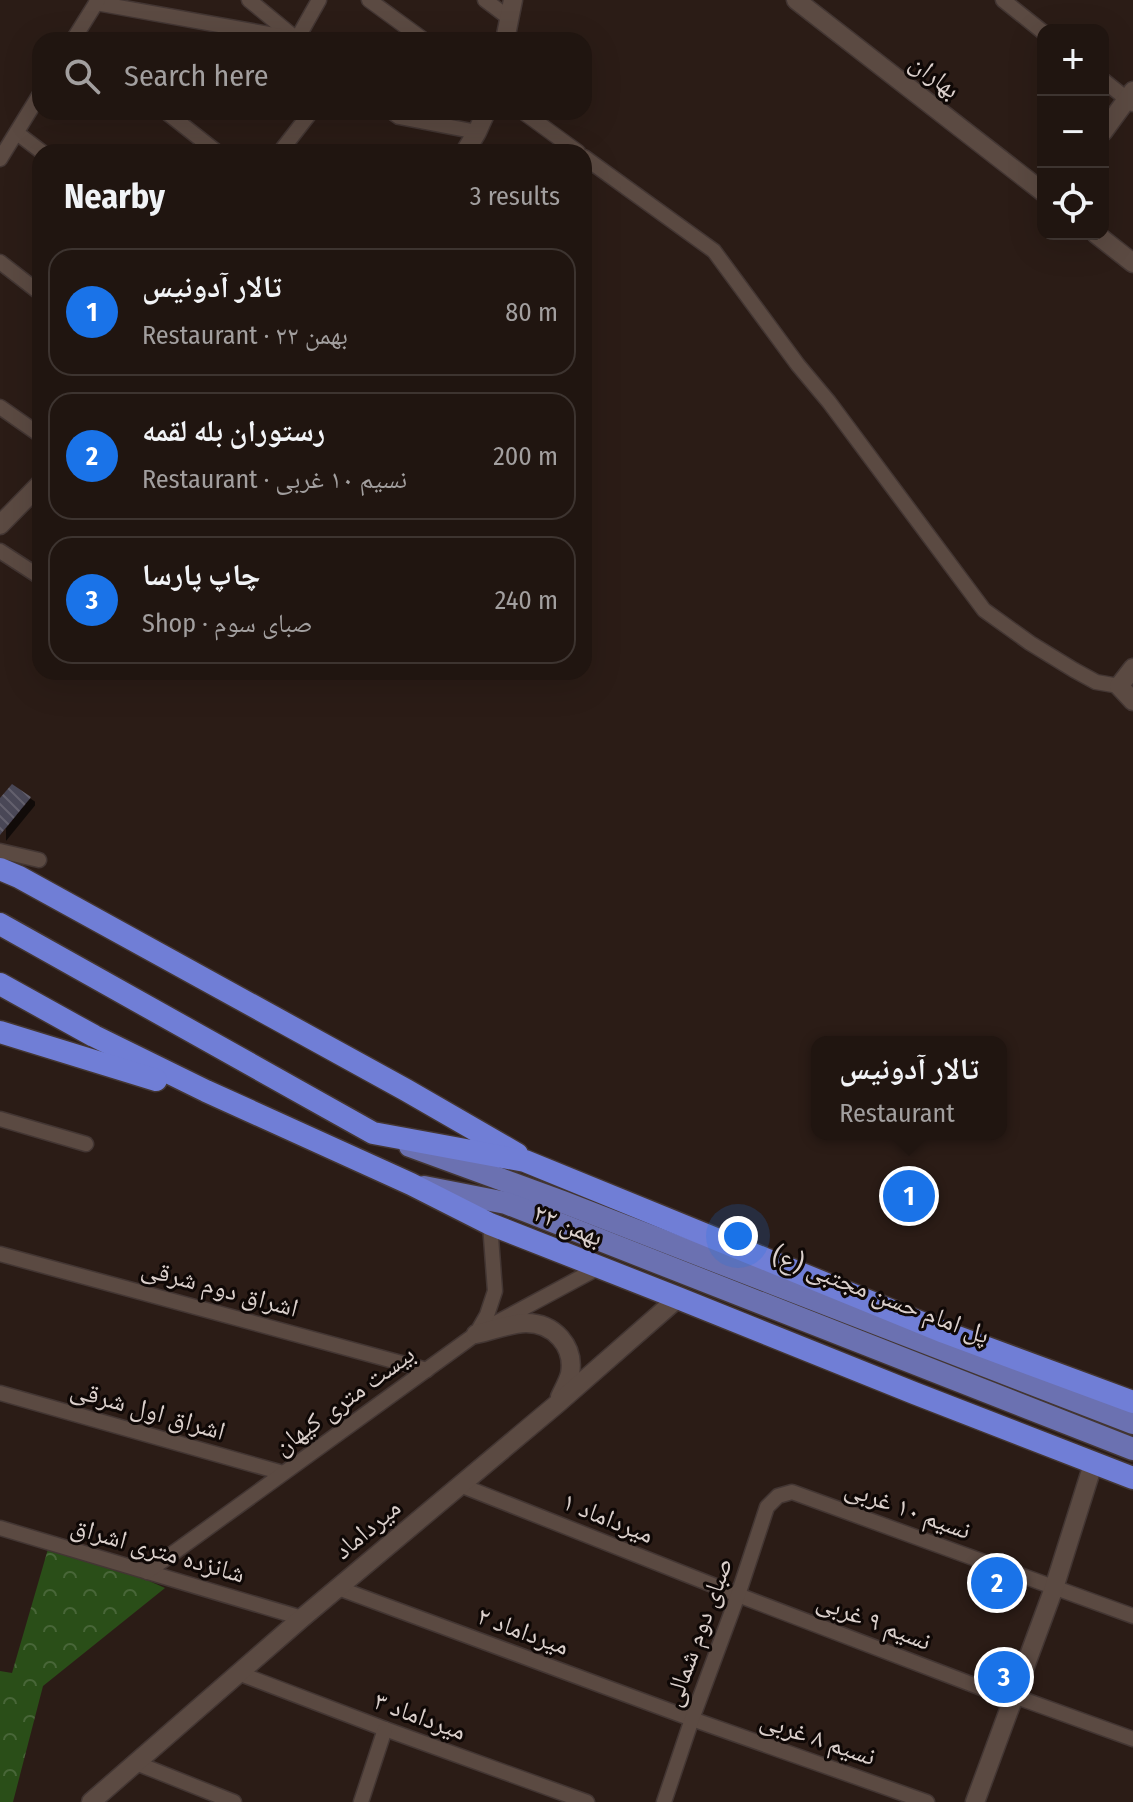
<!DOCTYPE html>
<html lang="en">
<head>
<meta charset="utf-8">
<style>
  :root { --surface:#201510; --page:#281e19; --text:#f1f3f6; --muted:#a29f9f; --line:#3d3430; --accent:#1a73e8 }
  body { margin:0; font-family:"Fira Sans Condensed","Noto Naskh Arabic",sans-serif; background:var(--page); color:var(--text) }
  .controls { position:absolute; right:24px; top:24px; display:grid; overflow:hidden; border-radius:16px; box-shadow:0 8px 32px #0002 }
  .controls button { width:72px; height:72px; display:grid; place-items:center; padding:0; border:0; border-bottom:2px solid var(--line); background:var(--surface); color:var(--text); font:40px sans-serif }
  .you { position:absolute; left:738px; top:1236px; width:28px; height:28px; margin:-20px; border:6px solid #fff; border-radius:50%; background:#1a73e8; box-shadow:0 0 0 12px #1a73e833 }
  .badge { display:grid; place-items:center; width:52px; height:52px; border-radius:50%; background:var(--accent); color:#fff; font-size:26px; font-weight:700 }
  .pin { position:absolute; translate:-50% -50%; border:4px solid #fff; box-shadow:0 2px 8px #0006 }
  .popup { position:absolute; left:811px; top:1036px; width:196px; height:104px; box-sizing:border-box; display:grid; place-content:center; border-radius:16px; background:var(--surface); filter:drop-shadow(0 2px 6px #0005); font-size:26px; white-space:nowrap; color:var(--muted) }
  .popup b { font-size:30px; color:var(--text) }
  .popup::after { content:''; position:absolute; left:50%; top:100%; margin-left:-16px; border:16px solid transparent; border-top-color:var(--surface) }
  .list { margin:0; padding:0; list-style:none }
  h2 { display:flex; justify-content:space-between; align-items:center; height:104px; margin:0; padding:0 32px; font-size:34px }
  h2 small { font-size:26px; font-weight:400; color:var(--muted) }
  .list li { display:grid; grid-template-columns:52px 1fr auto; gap:24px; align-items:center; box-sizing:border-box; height:128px; margin:0 16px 16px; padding:0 16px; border:2px solid var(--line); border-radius:24px }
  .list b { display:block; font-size:30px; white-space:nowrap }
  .list p { margin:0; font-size:26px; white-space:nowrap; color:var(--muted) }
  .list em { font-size:26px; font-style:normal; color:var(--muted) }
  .icon { flex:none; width:44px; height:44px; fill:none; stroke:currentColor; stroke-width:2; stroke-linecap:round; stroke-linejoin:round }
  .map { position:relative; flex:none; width:1133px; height:1802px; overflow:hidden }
  .search { position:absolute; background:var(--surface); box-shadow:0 8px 32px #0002; left:32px; top:32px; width:560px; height:88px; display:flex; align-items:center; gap:20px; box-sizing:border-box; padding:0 28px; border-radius:24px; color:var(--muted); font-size:30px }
  .panel { position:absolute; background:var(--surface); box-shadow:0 8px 32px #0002; left:32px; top:144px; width:560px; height:536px; border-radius:24px }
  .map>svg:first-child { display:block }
  .park { fill:url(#park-crowns) }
  .building { fill:url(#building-back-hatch); filter:url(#shadow) }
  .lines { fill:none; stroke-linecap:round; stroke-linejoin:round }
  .minor-casing { stroke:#433633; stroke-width:17 }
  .tertiary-casing { stroke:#433633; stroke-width:21 }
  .primary-casing { stroke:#433633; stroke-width:25 }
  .trunk-casing { stroke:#433633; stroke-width:25 }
  .minor { stroke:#5b4a42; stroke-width:14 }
  .tertiary { stroke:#5b4a42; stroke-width:18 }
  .primary { stroke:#6b71b1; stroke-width:22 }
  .trunk { stroke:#707ed6; stroke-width:22 }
  .labels { text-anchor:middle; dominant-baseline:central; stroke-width:6; stroke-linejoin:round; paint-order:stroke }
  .street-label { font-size:26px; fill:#dbd0cc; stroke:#0f0806 }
</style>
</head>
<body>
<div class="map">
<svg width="1133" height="1802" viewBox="0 0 1133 1802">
  <defs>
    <pattern id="park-crowns" width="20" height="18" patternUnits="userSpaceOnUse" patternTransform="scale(2)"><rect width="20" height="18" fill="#2a4e18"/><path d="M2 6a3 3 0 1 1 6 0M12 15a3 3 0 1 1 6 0" fill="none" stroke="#486638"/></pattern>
    <pattern id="building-back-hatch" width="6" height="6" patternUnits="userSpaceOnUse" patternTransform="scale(2)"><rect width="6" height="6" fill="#494656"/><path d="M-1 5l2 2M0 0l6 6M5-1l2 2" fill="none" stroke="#63606d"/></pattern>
    <filter id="shadow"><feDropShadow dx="6" dy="6" stdDeviation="0" flood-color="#0009"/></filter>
  </defs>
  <rect width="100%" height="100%" fill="#2b1c16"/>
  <polygon class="park" points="48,1549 129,1572 165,1588 43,1686 13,1802 0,1802 0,1671 12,1673"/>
  <polygon class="building" points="12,784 31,797 0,835 0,798"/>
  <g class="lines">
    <g class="minor-casing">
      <g id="minor">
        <polyline points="249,0 294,37"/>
        <polyline points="369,0 424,40"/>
        <polyline points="485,0 509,18"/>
        <polyline points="1003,0 1043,32"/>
        <polyline points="96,3 297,39 319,0"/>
        <polyline points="73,40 98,0"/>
        <polyline points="1103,80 1133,104"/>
        <polyline points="166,112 217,152"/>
        <polyline points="392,112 399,117 477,132"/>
        <polyline points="523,112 578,152"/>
        <polyline points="17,133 42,152"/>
        <polyline points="280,152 311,112"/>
        <polyline points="584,157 714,251 798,365 829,402 984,610 1030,643 1074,670 1096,682 1119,686"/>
        <polyline points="0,159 40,94"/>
        <polyline points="0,262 40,293"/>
        <polyline points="0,407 40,435"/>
        <polyline points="0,551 40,577"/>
        <polyline points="0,851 39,860"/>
        <polyline points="0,1119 86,1144"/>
        <polyline points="0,1254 427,1370"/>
        <polyline points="494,1324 598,1268"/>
        <polyline points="0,1393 283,1473"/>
        <polyline points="460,1485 738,1595 992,1692"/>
        <polyline points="0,1528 302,1618"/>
        <polyline points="147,1572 476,1334 487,1315 495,1291 490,1224"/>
        <polyline points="338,1588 692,1719 927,1802"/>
        <polyline points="238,1673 385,1729 587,1802"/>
        <polyline points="1014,1696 1133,1739"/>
        <polyline points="136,1763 234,1802"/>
        <polyline points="361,1802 385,1729"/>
        <polyline points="664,1802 692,1719 738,1595 767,1507 778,1496 792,1492 1133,1616"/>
      </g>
    </g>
    <g class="tertiary-casing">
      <g id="tertiary">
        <polyline points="796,0 1043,192"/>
        <polyline points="505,40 513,0"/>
        <polyline points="1103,132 1133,91"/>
        <polyline points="465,152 477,132 486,112"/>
        <polyline points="1096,234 1133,263"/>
        <polyline points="0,525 40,484"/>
        <polyline points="1133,668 1119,686 1133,701"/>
        <path d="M476,1334C492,1331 510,1323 526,1323C554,1323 575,1346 570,1374C568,1382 563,1390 560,1397"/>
        <polyline points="91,1802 302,1618 557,1404 678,1298"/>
        <polyline points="975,1802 1054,1588 1094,1461"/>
      </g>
    </g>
    <g class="primary-casing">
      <g id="primary">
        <polyline points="410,1146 563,1202 1133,1423"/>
        <polyline points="424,1187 506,1203 1133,1449"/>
      </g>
    </g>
    <g class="trunk-casing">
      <g id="trunk">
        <polyline points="0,869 19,877 406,1090 517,1154"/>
        <polyline points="0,924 373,1133 525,1161 944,1332 1133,1402"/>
        <polyline points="0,984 94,1036 206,1091 411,1184 490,1224 678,1298 914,1393 1133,1478"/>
        <polyline points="0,1032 156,1080"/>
      </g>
    </g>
    <use href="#minor" class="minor"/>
    <use href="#tertiary" class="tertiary"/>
    <use href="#primary" class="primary"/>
    <use href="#trunk" class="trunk"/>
  </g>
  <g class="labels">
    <g class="street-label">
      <text transform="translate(935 76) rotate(38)">بهاران</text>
      <text transform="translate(568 1225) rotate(22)">۲۲ بهمن</text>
      <text transform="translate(220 1288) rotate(15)">اشراق دوم شرقی</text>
      <text transform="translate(881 1295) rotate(21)">پل امام حسن مجتبی (ع)</text>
      <text transform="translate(344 1400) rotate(-36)">بیست متری کیهان</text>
      <text transform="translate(148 1410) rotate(16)">اشراق اول شرقی</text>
      <text transform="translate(908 1509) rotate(20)">نسیم ۱۰ غربی</text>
      <text transform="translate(608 1518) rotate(22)">میرداماد ۱</text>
      <text transform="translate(367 1529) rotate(-40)">میرداماد</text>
      <text transform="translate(158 1550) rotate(16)">شانزده متری اشراق</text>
      <text transform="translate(874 1621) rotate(21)">نسیم ۹ غربی</text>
      <text transform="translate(523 1631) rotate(20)">میرداماد ۲</text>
      <text transform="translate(698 1632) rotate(-70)">صبای دوم شمالی</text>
      <text transform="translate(420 1716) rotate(20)">میرداماد ۳</text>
      <text transform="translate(818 1738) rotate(19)">نسیم ۸ غربی</text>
    </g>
  </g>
</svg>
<div class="controls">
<button>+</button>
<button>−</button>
<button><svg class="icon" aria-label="locate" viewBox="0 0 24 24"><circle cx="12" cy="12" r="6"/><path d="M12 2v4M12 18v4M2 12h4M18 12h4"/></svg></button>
</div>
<div class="you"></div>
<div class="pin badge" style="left:909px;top:1196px">1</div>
<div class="popup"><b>تالار آدونیس</b>Restaurant</div>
<div class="pin badge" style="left:997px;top:1583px">2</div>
<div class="pin badge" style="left:1004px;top:1677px">3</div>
<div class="search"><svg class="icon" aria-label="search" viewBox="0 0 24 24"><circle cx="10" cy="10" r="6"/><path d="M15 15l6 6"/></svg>Search here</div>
<section class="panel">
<h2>Nearby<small>3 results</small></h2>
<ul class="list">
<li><span class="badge">1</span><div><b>تالار آدونیس</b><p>Restaurant · ۲۲ بهمن</p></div><em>80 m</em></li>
<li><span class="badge">2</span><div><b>رستوران بله لقمه</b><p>Restaurant · نسیم ۱۰ غربی</p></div><em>200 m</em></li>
<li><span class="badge">3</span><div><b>چاپ پارسا</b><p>Shop · صبای سوم</p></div><em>240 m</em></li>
</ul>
</section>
</div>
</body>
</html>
